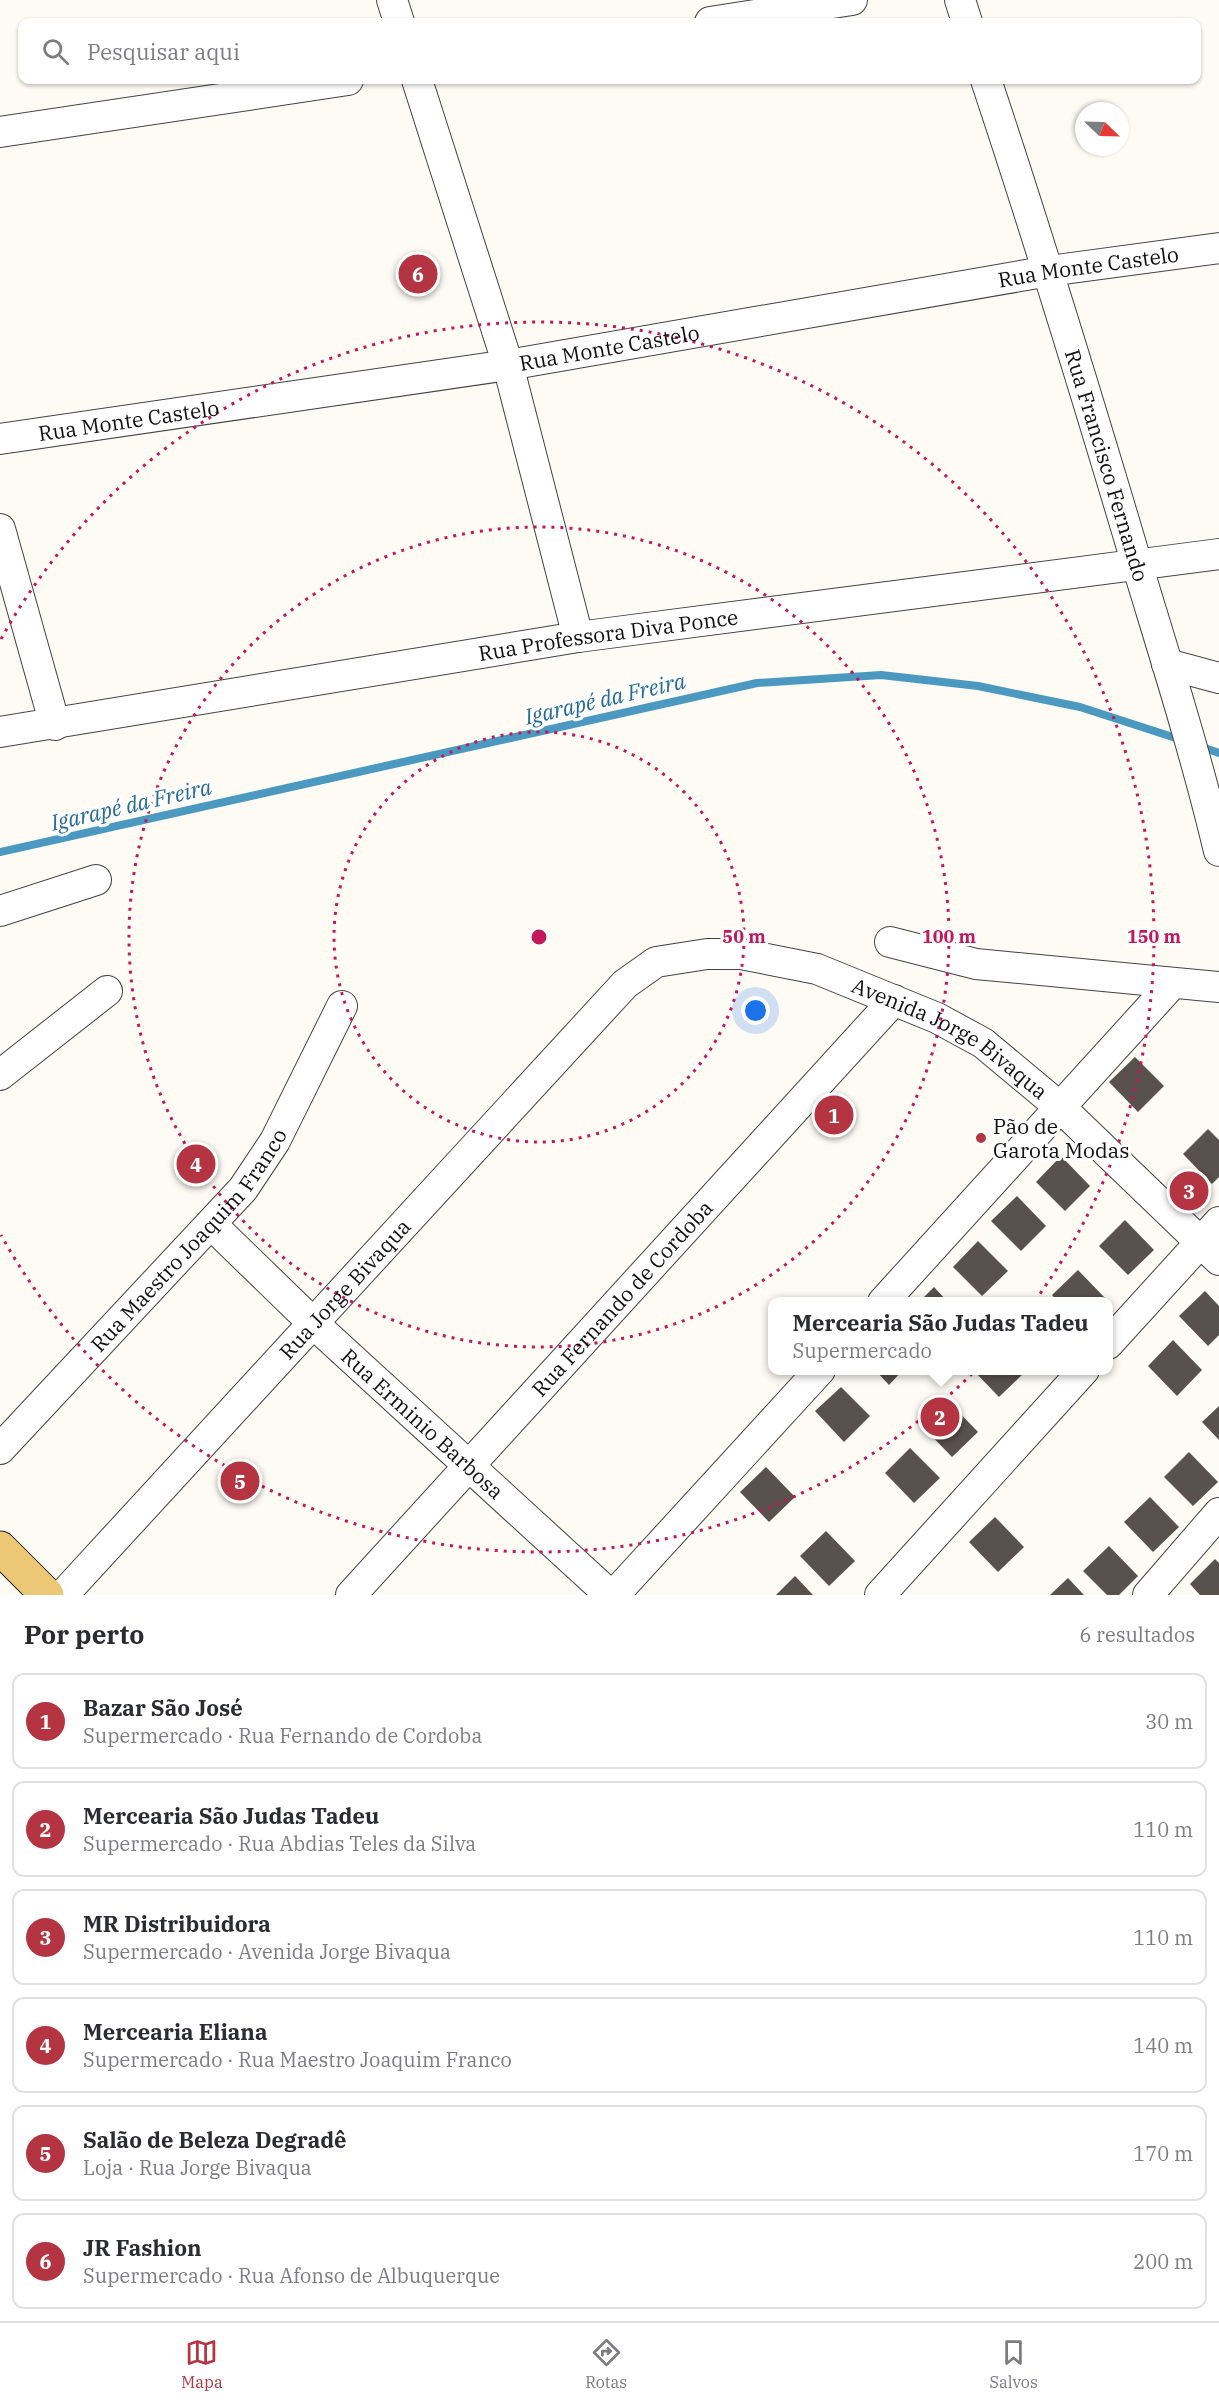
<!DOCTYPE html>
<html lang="pt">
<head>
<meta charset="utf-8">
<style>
  :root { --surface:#fff; --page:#f2f2f3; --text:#2b2b33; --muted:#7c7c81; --line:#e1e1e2; --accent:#b43441 }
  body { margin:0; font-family:"IBM Plex Serif",serif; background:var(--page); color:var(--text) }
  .compass { position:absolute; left:1075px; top:102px; width:54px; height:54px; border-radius:50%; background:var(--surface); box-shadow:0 2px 4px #0004; rotate:113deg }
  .you { position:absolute; left:756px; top:1011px; width:21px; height:21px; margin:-15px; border:4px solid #fff; border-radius:50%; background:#1a73e8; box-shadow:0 0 0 9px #1a73e833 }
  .badge { display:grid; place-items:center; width:39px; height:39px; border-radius:50%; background:var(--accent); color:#fff; font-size:20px; font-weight:700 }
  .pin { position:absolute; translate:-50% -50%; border:3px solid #fff; box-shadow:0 2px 6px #0006 }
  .popup { position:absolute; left:768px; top:1297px; width:345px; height:78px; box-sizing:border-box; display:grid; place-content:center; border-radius:12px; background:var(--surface); filter:drop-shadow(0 2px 4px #0005); font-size:20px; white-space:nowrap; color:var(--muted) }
  .popup b { font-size:22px; color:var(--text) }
  .popup::after { content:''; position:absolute; left:50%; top:100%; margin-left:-12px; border:12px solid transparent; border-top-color:var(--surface) }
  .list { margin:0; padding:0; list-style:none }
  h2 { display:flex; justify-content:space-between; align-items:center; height:78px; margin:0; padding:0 24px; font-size:26px }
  h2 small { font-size:20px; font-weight:400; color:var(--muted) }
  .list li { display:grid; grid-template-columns:39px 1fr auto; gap:18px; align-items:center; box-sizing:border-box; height:96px; margin:0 12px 12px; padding:0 12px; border:2px solid var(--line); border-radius:12px }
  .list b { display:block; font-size:22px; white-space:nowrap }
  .list p { margin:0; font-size:20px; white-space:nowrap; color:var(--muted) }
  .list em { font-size:20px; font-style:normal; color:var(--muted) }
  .icon { flex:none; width:33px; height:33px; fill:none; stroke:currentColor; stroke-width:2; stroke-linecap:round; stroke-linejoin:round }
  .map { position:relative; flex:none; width:1219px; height:1595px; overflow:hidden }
  .search { position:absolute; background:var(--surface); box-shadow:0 2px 4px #0004; left:18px; right:18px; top:18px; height:66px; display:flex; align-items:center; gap:15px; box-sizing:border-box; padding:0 21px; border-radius:12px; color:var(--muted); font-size:22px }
  .sheet { height:726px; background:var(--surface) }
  nav { display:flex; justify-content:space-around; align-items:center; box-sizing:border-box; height:84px; border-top:2px solid var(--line); background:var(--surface); font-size:16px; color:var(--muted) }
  nav a { display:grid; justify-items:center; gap:3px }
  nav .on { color:var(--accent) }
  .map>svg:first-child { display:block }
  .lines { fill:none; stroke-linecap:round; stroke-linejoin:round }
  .stream { stroke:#4b99c1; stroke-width:8 }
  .building { fill:#58514d }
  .minor-casing { stroke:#434343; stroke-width:32 }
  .major-casing { stroke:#212121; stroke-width:35 }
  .minor { stroke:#fff; stroke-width:30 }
  .major { stroke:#ecc876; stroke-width:33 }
  .ring { fill:none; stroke:#c2185b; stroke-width:3; stroke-dasharray:3 6 }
  .poi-dot { fill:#b43441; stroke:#fff; stroke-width:2 }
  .labels { text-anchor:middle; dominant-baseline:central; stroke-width:6; stroke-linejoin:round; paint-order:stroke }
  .street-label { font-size:21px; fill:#101010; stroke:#fff }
  .poi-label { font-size:21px; fill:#101010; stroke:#fff; text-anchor:start }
  .water-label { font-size:22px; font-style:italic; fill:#246b97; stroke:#fff }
  .centre { fill:#c2185b; stroke:#fff; stroke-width:3 }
  .ring-label { font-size:18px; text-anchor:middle; font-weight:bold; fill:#c2185b; stroke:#fff; stroke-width:6; stroke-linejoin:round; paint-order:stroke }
</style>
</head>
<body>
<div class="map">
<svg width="1219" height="1595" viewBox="0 0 1219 1595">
  <rect width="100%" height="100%" fill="#fefbf4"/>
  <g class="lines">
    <g class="stream">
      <polyline points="1199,746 1219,753"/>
      <polyline points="0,852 757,683 881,675 978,686 1080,707 1182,740"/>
    </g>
  </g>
  <g class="building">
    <polygon points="1135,1057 1164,1086 1138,1112 1109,1082"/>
    <polygon points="1208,1129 1219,1140 1219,1177 1212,1184 1183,1154"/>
    <polygon points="1061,1156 1090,1186 1065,1211 1036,1182"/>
    <polygon points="1017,1196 1046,1226 1021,1251 991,1221"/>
    <polygon points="1125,1220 1154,1250 1128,1275 1099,1246"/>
    <polygon points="978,1241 1008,1271 982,1296 953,1267"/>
    <polygon points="1078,1270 1107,1300 1106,1302 1058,1302 1052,1295"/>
    <polygon points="934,1287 948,1302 919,1302"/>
    <polygon points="1205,1291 1219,1306 1219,1335 1208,1346 1179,1316"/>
    <polygon points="1173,1340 1202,1370 1177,1396 1148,1366"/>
    <polygon points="875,1370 903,1370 889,1385"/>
    <polygon points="973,1370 1024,1370 1025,1372 999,1397"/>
    <polygon points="841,1387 870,1416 844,1442 815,1411"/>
    <polygon points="949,1402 978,1432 952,1457 923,1427"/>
    <polygon points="1219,1406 1219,1440 1202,1422"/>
    <polygon points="910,1448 940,1478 914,1503 885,1473"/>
    <polygon points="1189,1452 1218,1482 1193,1506 1164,1477"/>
    <polygon points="766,1467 795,1497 769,1522 740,1492"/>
    <polygon points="1150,1497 1179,1527 1153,1552 1124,1522"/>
    <polygon points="995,1517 1024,1547 998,1572 969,1542"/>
    <polygon points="826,1531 855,1561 829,1586 800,1556"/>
    <polygon points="1109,1546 1138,1576 1119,1595 1107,1595 1083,1571"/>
    <polygon points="1215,1559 1219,1563 1219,1595 1200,1595 1190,1584"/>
    <polygon points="795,1576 813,1595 776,1595"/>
    <polygon points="1068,1578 1084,1595 1050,1595"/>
  </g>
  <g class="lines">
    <g class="minor-casing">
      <g id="minor">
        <polyline points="392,0 399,22"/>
        <polyline points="960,0 967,22"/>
        <polyline points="710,22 852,0"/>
        <polyline points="417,80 508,365 578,637"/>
        <path id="s1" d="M986,80C1038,236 1086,393 1133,551C1163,651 1195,750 1219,851"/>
        <polyline points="0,132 348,80"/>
        <path id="s2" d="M0,439L508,365L1049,271L1219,248"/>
        <polyline points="0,529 55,725"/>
        <polyline points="1167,664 1219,678"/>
        <path id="s3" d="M0,732L578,637L1219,554"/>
        <polyline points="0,911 96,880"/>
        <polyline points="890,942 976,964 1219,987"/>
        <polyline points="0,1075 107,991"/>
        <path id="s4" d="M211,1224L314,1324L610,1595"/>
        <polyline points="883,1302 1172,984"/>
        <polyline points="1108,1344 1219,1222"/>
        <path id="s5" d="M0,1449L243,1189L275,1141L342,1006"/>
        <path id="s6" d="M63,1595L625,984L656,962L707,954H741L817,969L937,1018L983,1043L1061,1108L1219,1260"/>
        <path id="s7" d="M351,1595L894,1000"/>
        <polyline points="614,1595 820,1370"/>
        <polyline points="880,1595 1084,1370"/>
        <polyline points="1148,1595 1219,1513"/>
      </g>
    </g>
    <g class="major-casing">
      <polyline id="major" points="0,1548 47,1595"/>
    </g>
    <use href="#minor" class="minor"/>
    <use href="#major" class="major"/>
  </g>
  <g class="ring">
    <circle cx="539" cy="937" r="205"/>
    <circle cx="539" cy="937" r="410"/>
    <path d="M1 639A615 615 0 1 1 1 1235"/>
  </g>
  <circle class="poi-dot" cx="981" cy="1138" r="6"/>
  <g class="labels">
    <g class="street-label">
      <text stroke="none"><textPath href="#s2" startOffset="1102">Rua Monte Castelo</textPath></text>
      <text stroke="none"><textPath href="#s2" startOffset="616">Rua Monte Castelo</textPath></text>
      <text stroke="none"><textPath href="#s2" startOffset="130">Rua Monte Castelo</textPath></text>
      <text stroke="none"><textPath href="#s1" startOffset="404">Rua Francisco Fernando</textPath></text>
      <text stroke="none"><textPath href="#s3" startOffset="616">Rua Professora Diva Ponce</textPath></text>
      <text stroke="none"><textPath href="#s6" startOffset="1182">Avenida Jorge Bivaqua</textPath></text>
      <text stroke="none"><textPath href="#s5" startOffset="282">Rua Maestro Joaquim Franco</textPath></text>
      <text stroke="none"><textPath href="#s6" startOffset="416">Rua Jorge Bivaqua</textPath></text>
      <text stroke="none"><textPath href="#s7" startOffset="402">Rua Fernando de Cordoba</textPath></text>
      <text stroke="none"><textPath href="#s4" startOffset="291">Rua Erminio Barbosa</textPath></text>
    </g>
    <g class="poi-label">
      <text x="993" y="1126">Pão de<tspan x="993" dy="24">Garota Modas</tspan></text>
    </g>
    <g class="water-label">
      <text transform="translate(605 698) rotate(-13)">Igarapé da Freira</text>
      <text transform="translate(131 804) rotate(-13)">Igarapé da Freira</text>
    </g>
  </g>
  <circle cx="539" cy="937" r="9" class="centre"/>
  <g class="ring-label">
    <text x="744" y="943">50 m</text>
    <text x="949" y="943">100 m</text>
    <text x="1154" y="943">150 m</text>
  </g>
</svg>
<svg class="compass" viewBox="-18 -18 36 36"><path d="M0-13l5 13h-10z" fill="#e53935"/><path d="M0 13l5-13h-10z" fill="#7c7c81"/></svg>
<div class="you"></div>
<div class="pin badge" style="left:834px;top:1115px">1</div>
<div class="pin badge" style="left:940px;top:1417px">2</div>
<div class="popup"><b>Mercearia São Judas Tadeu</b>Supermercado</div>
<div class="pin badge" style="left:1189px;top:1191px">3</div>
<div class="pin badge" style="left:196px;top:1164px">4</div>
<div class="pin badge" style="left:240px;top:1481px">5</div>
<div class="pin badge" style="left:418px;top:274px">6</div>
<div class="search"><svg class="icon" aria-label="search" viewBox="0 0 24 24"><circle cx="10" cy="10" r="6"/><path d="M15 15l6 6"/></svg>Pesquisar aqui</div>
</div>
<section class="sheet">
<h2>Por perto<small>6 resultados</small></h2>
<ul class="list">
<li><span class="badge">1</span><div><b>Bazar São José</b><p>Supermercado · Rua Fernando de Cordoba</p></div><em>30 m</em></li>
<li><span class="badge">2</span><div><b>Mercearia São Judas Tadeu</b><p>Supermercado · Rua Abdias Teles da Silva</p></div><em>110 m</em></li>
<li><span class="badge">3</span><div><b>MR Distribuidora</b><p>Supermercado · Avenida Jorge Bivaqua</p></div><em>110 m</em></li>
<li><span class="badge">4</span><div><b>Mercearia Eliana</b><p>Supermercado · Rua Maestro Joaquim Franco</p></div><em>140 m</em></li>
<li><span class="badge">5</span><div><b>Salão de Beleza Degradê</b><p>Loja · Rua Jorge Bivaqua</p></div><em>170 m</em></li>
<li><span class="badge">6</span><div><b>JR Fashion</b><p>Supermercado · Rua Afonso de Albuquerque</p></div><em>200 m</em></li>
</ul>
</section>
<nav>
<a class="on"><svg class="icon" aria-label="map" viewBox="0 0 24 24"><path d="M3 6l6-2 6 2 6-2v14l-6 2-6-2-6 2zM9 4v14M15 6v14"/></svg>Mapa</a>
<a><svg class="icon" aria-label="directions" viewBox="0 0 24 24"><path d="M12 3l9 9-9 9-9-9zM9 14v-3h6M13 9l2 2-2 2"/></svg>Rotas</a>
<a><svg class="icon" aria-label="saved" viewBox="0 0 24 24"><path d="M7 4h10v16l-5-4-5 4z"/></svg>Salvos</a>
</nav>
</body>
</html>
